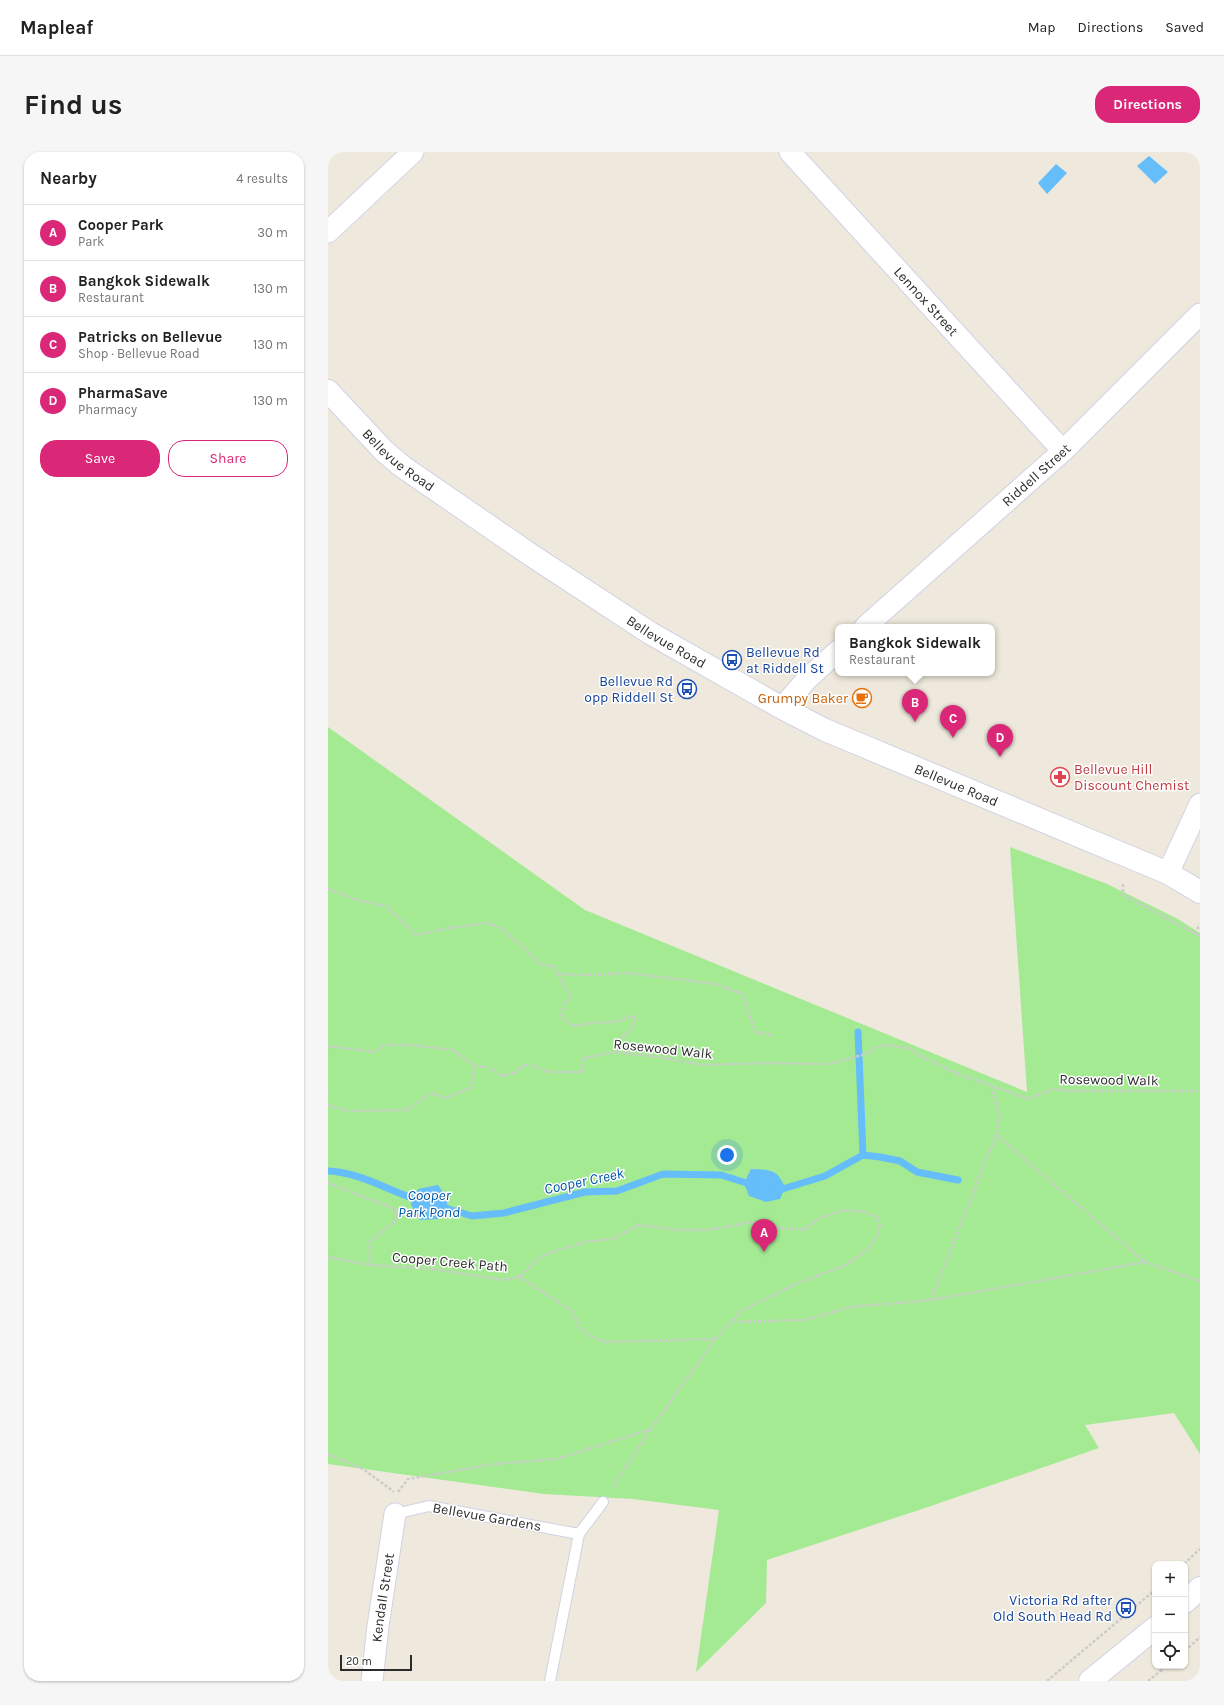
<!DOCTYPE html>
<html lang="en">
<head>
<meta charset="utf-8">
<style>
  :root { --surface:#fff; --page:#f6f6f6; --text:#222; --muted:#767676; --line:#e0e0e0; --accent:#db2777 }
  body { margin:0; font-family:Karla,sans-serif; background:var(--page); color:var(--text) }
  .controls { position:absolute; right:12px; bottom:12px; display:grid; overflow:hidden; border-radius:8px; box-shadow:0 1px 3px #0004 }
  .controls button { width:36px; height:36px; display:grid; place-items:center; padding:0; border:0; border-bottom:1px solid var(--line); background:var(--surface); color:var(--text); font:20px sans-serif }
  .scale { position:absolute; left:12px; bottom:10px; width:72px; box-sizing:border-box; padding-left:4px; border:2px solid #2b2b2b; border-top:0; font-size:11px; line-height:14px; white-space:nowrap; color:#2b2b2b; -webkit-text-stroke:3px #fff; paint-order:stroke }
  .you { position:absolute; left:399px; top:1003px; width:14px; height:14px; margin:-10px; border:3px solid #fff; border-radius:50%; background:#1a73e8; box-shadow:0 0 0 6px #1a73e833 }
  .badge { display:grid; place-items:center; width:26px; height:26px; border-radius:50%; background:var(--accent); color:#fff; font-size:13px; font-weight:700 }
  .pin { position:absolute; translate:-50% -33px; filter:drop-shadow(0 1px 2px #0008) }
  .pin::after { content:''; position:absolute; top:21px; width:14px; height:12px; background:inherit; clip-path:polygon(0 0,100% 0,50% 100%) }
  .popup { position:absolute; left:507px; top:472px; width:160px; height:52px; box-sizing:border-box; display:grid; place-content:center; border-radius:8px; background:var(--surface); filter:drop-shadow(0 1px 3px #0005); font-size:13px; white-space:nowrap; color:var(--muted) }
  .popup b { font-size:15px; color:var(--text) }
  .popup::after { content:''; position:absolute; left:50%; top:100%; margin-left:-8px; border:8px solid transparent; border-top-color:var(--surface) }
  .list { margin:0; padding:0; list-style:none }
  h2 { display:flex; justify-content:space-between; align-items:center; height:52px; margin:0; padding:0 16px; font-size:17px }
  h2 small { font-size:13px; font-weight:400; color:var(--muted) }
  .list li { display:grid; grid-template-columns:26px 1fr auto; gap:12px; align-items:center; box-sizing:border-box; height:56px; padding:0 16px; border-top:1px solid var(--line) }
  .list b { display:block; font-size:15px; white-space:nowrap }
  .list p { margin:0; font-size:13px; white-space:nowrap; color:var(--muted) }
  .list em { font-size:13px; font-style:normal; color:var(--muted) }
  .actions { display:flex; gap:8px; padding:12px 16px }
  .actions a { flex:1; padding:9px 0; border:1px solid var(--accent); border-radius:16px; text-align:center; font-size:14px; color:var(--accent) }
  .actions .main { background:var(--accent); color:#fff }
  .icon { flex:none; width:22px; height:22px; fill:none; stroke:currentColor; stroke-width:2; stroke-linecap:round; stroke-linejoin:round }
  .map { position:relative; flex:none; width:872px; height:1529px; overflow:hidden; border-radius:16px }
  header { display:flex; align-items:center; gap:24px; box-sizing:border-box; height:56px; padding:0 20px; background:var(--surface); border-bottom:1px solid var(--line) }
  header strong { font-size:19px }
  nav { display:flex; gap:22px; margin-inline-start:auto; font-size:14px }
  .intro { display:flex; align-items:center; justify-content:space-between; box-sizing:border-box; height:96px; padding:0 24px }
  h1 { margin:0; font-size:28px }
  .button { padding:10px 18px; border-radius:16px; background:var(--accent); color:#fff; font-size:14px; font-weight:700 }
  main { display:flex; gap:24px; padding:0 24px }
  aside { flex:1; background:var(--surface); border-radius:16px; box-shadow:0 1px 3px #0004 }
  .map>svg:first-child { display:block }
  .green { fill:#a4ea93 }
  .water { fill:#65bdfa }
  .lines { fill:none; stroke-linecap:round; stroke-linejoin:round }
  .stream { stroke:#65bdfa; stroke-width:7 }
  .service-casing { stroke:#d1d2e5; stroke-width:12 }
  .minor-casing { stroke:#d1d2e5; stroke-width:23 }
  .tertiary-casing { stroke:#d1d2e5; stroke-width:24 }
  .path { stroke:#ccc; stroke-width:2.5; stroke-dasharray:3 2; stroke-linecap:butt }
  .service { stroke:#fff; stroke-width:10 }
  .minor { stroke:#fff; stroke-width:21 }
  .tertiary { stroke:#fff; stroke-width:22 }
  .labels { text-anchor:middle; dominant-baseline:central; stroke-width:3; stroke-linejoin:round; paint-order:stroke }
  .street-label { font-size:14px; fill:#2b2b2b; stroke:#fff }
  .transit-label { font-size:14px; fill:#164399; stroke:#fff; text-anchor:end }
  .food-label { font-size:14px; fill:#c56008; stroke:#fff; text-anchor:end }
  .health-label { font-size:14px; fill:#be3a42; stroke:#fff; text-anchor:start }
  .water-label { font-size:15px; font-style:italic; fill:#0057aa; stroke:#fff }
</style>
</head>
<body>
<header>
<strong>Mapleaf</strong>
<nav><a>Map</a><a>Directions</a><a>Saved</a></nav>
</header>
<div class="intro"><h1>Find us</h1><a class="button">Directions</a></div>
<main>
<aside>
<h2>Nearby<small>4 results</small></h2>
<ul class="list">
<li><span class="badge">A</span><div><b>Cooper Park</b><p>Park</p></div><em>30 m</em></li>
<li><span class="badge">B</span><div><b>Bangkok Sidewalk</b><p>Restaurant</p></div><em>130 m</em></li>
<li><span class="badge">C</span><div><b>Patricks on Bellevue</b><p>Shop · Bellevue Road</p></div><em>130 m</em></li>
<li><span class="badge">D</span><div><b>PharmaSave</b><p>Pharmacy</p></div><em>130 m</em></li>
</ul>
<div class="actions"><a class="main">Save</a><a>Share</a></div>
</aside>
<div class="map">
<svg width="872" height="1529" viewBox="0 0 872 1529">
  <rect width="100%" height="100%" fill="#eee9dc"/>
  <polygon class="green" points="0,575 257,758 699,940 682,695 779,732 848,766 872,781 872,1302 846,1261 757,1273 771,1296 600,1355 439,1408 438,1451 368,1520 391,1358 305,1347 216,1342 0,1312"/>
  <g class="water">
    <polygon points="821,4 840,20 827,32 809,14"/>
    <polygon points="728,12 739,21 719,42 710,31"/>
    <path d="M423,1017C442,1018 450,1017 457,1036L452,1047L438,1050L421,1044L416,1031Z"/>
    <polygon points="110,1033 118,1044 120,1056 110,1067 92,1068 83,1053 84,1046 90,1037"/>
  </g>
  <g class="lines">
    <g class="stream">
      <polyline points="530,880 535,1003"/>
      <path d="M0,1019C32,1020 63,1040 93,1049"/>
      <polyline points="448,1039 497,1024 535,1003 552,1005 572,1009 589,1020 630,1028"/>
      <polyline points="111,1054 144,1064 176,1061 257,1040 289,1039 335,1022 393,1023 425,1033"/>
    </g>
    <g class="service-casing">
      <g id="service">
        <polyline points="67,1362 101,1354 251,1382"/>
        <polyline points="222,1529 251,1382 275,1350"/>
      </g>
    </g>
    <g class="minor-casing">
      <g id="minor">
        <path id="s1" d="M462,0L735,299"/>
        <polyline points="0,80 85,0"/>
        <path id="s2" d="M537,475L735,299L872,162"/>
        <polyline points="454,556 479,527 510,499"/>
        <polyline points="840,721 872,652"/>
        <path id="s3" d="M44,1529L50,1474L67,1362"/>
      </g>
    </g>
    <g class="tertiary-casing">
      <g id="tertiary">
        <path id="s4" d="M0,239L56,299L75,315L203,403L322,481L454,556L497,578L804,706L840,721L872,740"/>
        <polyline points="857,1450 872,1436"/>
        <polyline points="762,1529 827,1476"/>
      </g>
    </g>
    <g class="path">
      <polyline points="795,732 795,743 872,784"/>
      <polyline points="0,737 28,748 58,754 88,783 121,776 159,771 175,777 214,813 225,814 243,845 237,852 233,865 245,874 265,871 286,870 305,864 308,866 303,877 293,887 287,900"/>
      <polyline points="868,782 871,772"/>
      <polyline points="230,822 257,823 301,821 387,832 414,842 427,880 445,883"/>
      <polyline points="0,894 47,900 56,893 84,893 125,898 147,914"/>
      <polyline points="147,914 160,915 174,924 186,921 196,913 206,914 220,920 255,920 255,906 287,900 331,905 374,913 440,911 499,912 538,902 543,900 548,895 560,893 584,897 592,904 628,921 700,947 726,937 740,939 872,939"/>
      <polyline points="0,940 0,942"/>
      <polyline points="0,953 20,959 79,958 103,941 118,946 142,936 147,914"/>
      <polyline points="668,983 817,1110 872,1129"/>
      <polyline points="0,1031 67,1057 68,1069 42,1090 42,1113"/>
      <polyline points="67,1057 83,1063"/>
      <polyline points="0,1105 42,1113 105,1117 174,1128 191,1125 213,1104 256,1090 284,1087 311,1073 348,1078 380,1078 423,1070 453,1076 476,1078 492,1066 516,1058 537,1060 548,1065 552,1074 550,1082 540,1098 517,1113 468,1132 413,1159 387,1187 323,1277 284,1336"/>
      <polyline points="191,1125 243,1158 252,1176 264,1185 278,1190 387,1187"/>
      <polyline points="603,1148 817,1110"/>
      <polyline points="405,1170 478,1168 522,1155 603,1148 668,983 672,964 665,942 667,936"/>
      <polyline points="0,1302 35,1317 66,1340"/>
      <polyline points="70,1340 80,1327 166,1312 229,1307 323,1277"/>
      <polyline points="856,1412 872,1397"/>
      <polyline points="857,1499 872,1485"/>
      <polyline points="719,1529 827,1438"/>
      <polyline points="820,1529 839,1514"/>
    </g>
    <use href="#service" class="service"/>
    <use href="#minor" class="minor"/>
    <use href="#tertiary" class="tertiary"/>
  </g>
  <defs>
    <g id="bus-ring" transform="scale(1)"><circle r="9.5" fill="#fff" stroke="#1a4fb4" stroke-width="1.5"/><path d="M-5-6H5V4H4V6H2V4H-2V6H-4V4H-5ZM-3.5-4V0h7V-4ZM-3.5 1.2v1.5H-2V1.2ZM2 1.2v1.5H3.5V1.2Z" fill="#1a4fb4"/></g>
    <g id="cafe-ring" transform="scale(1)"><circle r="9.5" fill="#fff" stroke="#e8710a" stroke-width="1.5"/><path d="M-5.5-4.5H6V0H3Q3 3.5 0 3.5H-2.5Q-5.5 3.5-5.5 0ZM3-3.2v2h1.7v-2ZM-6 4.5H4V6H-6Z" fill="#e8710a"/></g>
    <g id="pharmacy-ring" transform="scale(1)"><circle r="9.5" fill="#fff" stroke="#e0444e" stroke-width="1.5"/><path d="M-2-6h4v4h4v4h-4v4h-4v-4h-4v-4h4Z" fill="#e0444e"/></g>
  </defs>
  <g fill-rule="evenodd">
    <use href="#bus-ring" x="404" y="508"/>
    <use href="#bus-ring" x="359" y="537"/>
    <use href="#cafe-ring" x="534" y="546"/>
    <use href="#pharmacy-ring" x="732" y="625"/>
    <use href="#bus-ring" x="798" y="1456"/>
  </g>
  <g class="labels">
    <g class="street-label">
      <text stroke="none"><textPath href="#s1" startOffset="202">Lennox Street</textPath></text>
      <text stroke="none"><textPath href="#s4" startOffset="99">Bellevue Road</textPath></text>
      <text stroke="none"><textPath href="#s2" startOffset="229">Riddell Street</textPath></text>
      <text stroke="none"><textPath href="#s4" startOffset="423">Bellevue Road</textPath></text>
      <text stroke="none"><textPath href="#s4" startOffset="747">Bellevue Road</textPath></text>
      <text transform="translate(335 897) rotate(6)">Rosewood Walk</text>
      <text transform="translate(781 928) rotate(1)">Rosewood Walk</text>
      <text transform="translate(122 1110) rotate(5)">Cooper Creek Path</text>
      <text transform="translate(159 1365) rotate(10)">Bellevue Gardens</text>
      <text stroke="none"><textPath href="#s3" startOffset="84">Kendall Street</textPath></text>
    </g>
    <g class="transit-label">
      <text x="418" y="500" text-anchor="start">Bellevue Rd<tspan x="418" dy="16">at Riddell St</tspan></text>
      <text x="345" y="529">Bellevue Rd<tspan x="345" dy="16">opp Riddell St</tspan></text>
      <text x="784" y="1448">Victoria Rd after<tspan x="784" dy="16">Old South Head Rd</tspan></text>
    </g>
    <g class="food-label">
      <text x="520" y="546">Grumpy Baker</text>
    </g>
    <g class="health-label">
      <text x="746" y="617">Bellevue Hill<tspan x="746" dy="16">Discount Chemist</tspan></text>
    </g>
    <g class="water-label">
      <text transform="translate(256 1029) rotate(-12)">Cooper Creek</text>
      <text x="101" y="1043">Cooper<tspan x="101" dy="17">Park Pond</tspan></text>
    </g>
  </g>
</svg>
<div class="controls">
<button>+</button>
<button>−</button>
<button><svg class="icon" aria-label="locate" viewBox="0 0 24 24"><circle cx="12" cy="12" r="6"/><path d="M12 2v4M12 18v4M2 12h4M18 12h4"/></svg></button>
</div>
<div class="scale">20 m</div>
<div class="you"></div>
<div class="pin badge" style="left:436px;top:1100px">A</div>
<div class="pin badge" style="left:587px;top:570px">B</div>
<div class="popup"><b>Bangkok Sidewalk</b>Restaurant</div>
<div class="pin badge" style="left:625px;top:586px">C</div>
<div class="pin badge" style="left:672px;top:605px">D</div>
</div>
</main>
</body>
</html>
